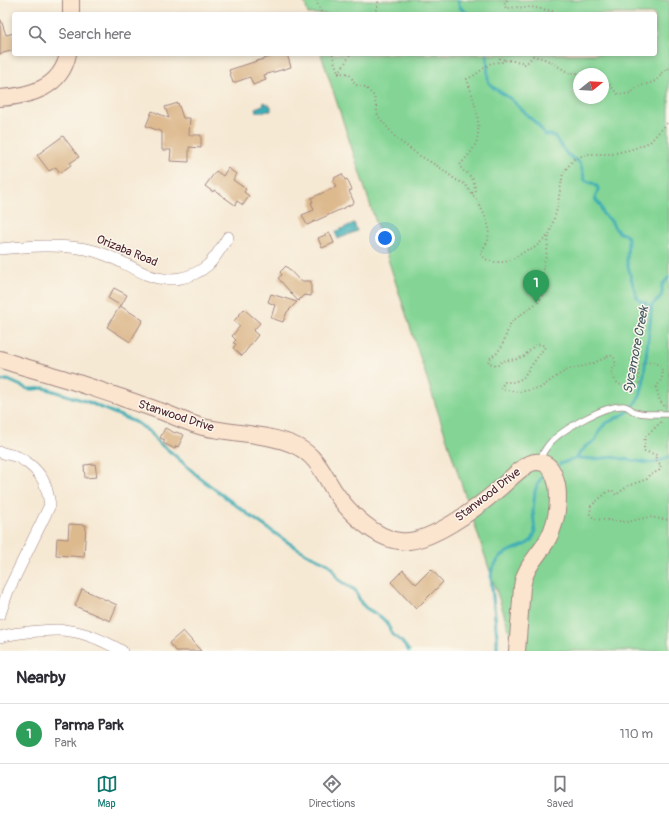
<!DOCTYPE html>
<html lang="en">
<head>
<meta charset="utf-8">
<style>
  :root { --surface:#fff; --page:#f2f2f3; --text:#2b2b33; --muted:#7c7c81; --line:#e1e1e2; --accent:#0f766e }
  body { margin:0; font-family:Pangolin,sans-serif; background:var(--page); color:var(--text) }
  .compass { position:absolute; left:573px; top:68px; width:36px; height:36px; border-radius:50%; background:var(--surface); box-shadow:0 2px 6px #0003; rotate:72deg }
  .you { position:absolute; left:385px; top:238px; width:14px; height:14px; margin:-10px; border:3px solid #fff; border-radius:50%; background:#1a73e8; box-shadow:0 0 0 6px #1a73e833 }
  .badge { display:grid; place-items:center; width:26px; height:26px; border-radius:50%; background:var(--accent); color:#fff; font-size:13px; font-weight:700 }
  .pin { position:absolute; translate:-50% -33px; filter:drop-shadow(0 1px 2px #0008) }
  .pin::after { content:''; position:absolute; top:21px; width:14px; height:12px; background:inherit; clip-path:polygon(0 0,100% 0,50% 100%) }
  .list { margin:0; padding:0; list-style:none }
  h2 { display:flex; justify-content:space-between; align-items:center; height:52px; margin:0; padding:0 16px; font-size:17px }
  h2 small { font-size:13px; font-weight:400; color:var(--muted) }
  .list li { display:grid; grid-template-columns:26px 1fr auto; gap:12px; align-items:center; box-sizing:border-box; height:60px; padding:0 16px; border-top:1px solid var(--line) }
  .list b { display:block; font-size:15px; white-space:nowrap }
  .list p { margin:0; font-size:13px; white-space:nowrap; color:var(--muted) }
  .list em { font-size:13px; font-style:normal; color:var(--muted) }
  .icon { flex:none; width:22px; height:22px; fill:none; stroke:currentColor; stroke-width:2; stroke-linecap:round; stroke-linejoin:round }
  .map { position:relative; flex:none; width:669px; height:651px; overflow:hidden }
  .search { position:absolute; background:var(--surface); box-shadow:0 2px 6px #0003; left:12px; right:12px; top:12px; height:44px; display:flex; align-items:center; gap:10px; box-sizing:border-box; padding:0 14px; border-radius:4px; color:var(--muted); font-size:15px }
  .sheet { height:112px; background:var(--surface) }
  nav { display:flex; justify-content:space-around; align-items:center; box-sizing:border-box; height:56px; border-top:1px solid var(--line); background:var(--surface); font-size:11px; color:var(--muted) }
  nav a { display:grid; justify-items:center; gap:2px }
  nav .on { color:var(--accent) }
  .map>svg:first-child { display:block }
  .green { fill:#84d595; stroke:#677a60; fill-rule:evenodd }
  .water { fill:#3cadb6; stroke:#436670 }
  .lines { fill:none; stroke-linecap:round; stroke-linejoin:round }
  .stream { stroke:#3cadb6; stroke-width:3 }
  .building { fill:#ddb98e }
  .service-casing { stroke:#a08480; stroke-width:7 }
  .minor-casing { stroke:#a08480; stroke-width:12 }
  .secondary-casing { stroke:#a08480; stroke-width:18 }
  .path { stroke:#a08480; stroke-width:2; stroke-dasharray:1 3; stroke-linecap:butt }
  .service { stroke:#fff; stroke-width:5.5 }
  .minor { stroke:#fff; stroke-width:11 }
  .secondary { stroke:#fbe5cf; stroke-width:16 }
  .labels { text-anchor:middle; dominant-baseline:central; stroke-width:3; stroke-linejoin:round; paint-order:stroke }
  .street-label { font-size:12px; fill:#4a1f2b; stroke:#fbf7ec }
  .water-label { font-size:13px; font-style:italic; fill:#445863; stroke:#fbf7ec }
</style>
</head>
<body>
<div class="map">
<svg width="669" height="651" viewBox="0 0 669 651">
  <rect width="100%" height="100%" fill="#fbf7ec"/>
  <filter id="ink" filterUnits="userSpaceOnUse"><feTurbulence type="fractalNoise" baseFrequency=".025" numOctaves="2"/><feDisplacementMap in="SourceGraphic" scale="8" xChannelSelector="R" yChannelSelector="G"/><feConvolveMatrix kernelMatrix="1 2 1 2 8 2 1 2 1" color-interpolation-filters="sRGB"/></filter>
  <filter id="wash" filterUnits="userSpaceOnUse"><feTurbulence type="fractalNoise" baseFrequency=".012" numOctaves="4" result="noise"/><feDisplacementMap in="SourceGraphic" scale="16" xChannelSelector="R" yChannelSelector="G"/><feGaussianBlur stdDeviation="0.9" result="paint"/><feColorMatrix in="noise" values="0 0 0 0 0 0 0 0 0 0 0 0 0 0 0 0 0 1.4 0 .05"/><feComposite in="paint" operator="in"/></filter>
  <g filter="url(#wash)">
    <rect width="100%" height="100%" fill="#f6e9d4"/>
    <path class="green" d="M304,0H669V651H516L321,54H655V14H308ZM579,74H603V98H579Z"/>
    <g class="water">
      <path d="M264,102L268,104L271,106V111C266,111 255,115 255,108L263,105Z"/>
      <polygon points="354,223 357,231 338,239 335,232"/>
    </g>
    <g class="lines">
      <g class="stream">
        <path d="M458,0C459,8 462,10 469,14"/>
        <path d="M487,54L488,80L489,83L494,88L511,99L529,117L538,125L545,135H551L555,137L566,153L572,158L579,162L581,166L585,180C589,183 596,183 598,188C599,193 593,196 596,200C597,202 599,203 600,205C602,208 602,211 603,214C605,217 608,217 610,220C615,226 616,234 625,234L628,238L627,262L633,285L637,297L641,302L646,303L651,310"/>
        <polyline points="0,381 8,380 28,389 35,389 44,388 88,402 137,423 151,433 156,440 160,444 172,453 200,478 249,515 289,543 307,554 325,562 332,567 338,579 348,586 355,590 357,594 361,603 366,608 381,617 386,622 393,635 401,641 409,651"/>
        <polyline points="576,458 595,459 612,457 648,463 657,462 669,457"/>
        <polyline points="560,464 576,458 586,446 595,441 600,430 605,424 626,413 634,405 640,396 643,384 647,348 652,306 654,303 659,299 662,294 662,285 669,277"/>
        <polyline points="497,651 497,637 491,577 492,569 500,557 507,552 525,545 532,540 535,533 533,511 535,491 538,483 543,475"/>
      </g>
    </g>
    <g id="blocks">
      <g class="building">
        <polygon points="0,20 1,20 6,35 14,33 14,50 0,54"/>
        <polygon points="275,54 287,54 291,67 264,75 266,80 253,85 250,77 233,83 229,70 276,55"/>
        <polygon points="178,103 183,118 190,118 189,135 201,135 201,148 189,147 189,162 170,161 171,150 162,150 162,132 146,126 152,111 169,118 165,107"/>
        <polygon points="63,136 79,157 70,163 71,165 60,173 56,167 49,171 37,155"/>
        <polygon points="228,168 236,174 233,180 246,189 244,192 249,196 243,205 237,201 235,205 214,190 213,192 205,186 216,171 223,176"/>
        <polygon points="342,174 345,180 347,179 352,190 349,191 354,202 352,203 352,204 307,225 302,215 314,210 311,202 313,202 311,198 336,187 333,181 335,180 334,178"/>
        <polygon points="330,233 334,243 322,248 318,238"/>
        <polygon points="286,266 300,281 311,281 311,296 304,295 298,301 278,278 282,275 280,272"/>
        <polygon points="114,288 127,295 121,306 108,298"/>
        <polygon points="271,294 297,302 287,312 283,322 271,318 275,305 268,302"/>
        <polygon points="120,306 143,320 130,342 107,327"/>
        <polygon points="244,309 260,323 253,331 258,335 242,356 233,348 236,344 233,343 236,340 232,336 240,326 234,321"/>
        <polygon points="165,428 175,433 176,432 184,435 178,447 176,446 175,449 163,443 165,440 160,438"/>
        <polygon points="95,464 97,477 85,478 84,465"/>
        <polygon points="69,524 86,525 84,557 56,555 57,538 68,539"/>
        <polygon points="431,569 443,582 416,609 391,582 403,570 416,584"/>
        <polygon points="82,589 117,605 110,621 75,606"/>
        <polygon points="183,631 201,651 176,651 169,643"/>
      </g>
    </g>
  </g>
  <g filter="url(#ink)">
    <use href="#blocks" fill-opacity="0" stroke="#a08480" stroke-width="1"/>
    <g class="lines">
      <g class="service-casing">
        <path id="service" d="M540,460C542,454 545,449 549,444C561,430 603,406 622,406C628,405 630,410 635,412C643,415 660,414 669,414"/>
      </g>
      <g class="minor-casing">
        <g id="minor">
          <path d="M0,249C29,246 57,244 86,249C108,253 127,266 148,275C168,283 192,279 208,265C216,257 222,247 228,237"/>
          <path d="M0,452C6,454 13,455 18,457C22,459 26,462 29,464C44,476 47,487 50,505L8,591L0,614"/>
          <path d="M0,637C13,633 26,632 39,631C50,630 60,629 70,631C88,633 106,642 122,651"/>
        </g>
      </g>
      <g class="secondary-casing">
        <g id="secondary">
          <polyline points="71,14 71,0"/>
          <path d="M0,98C30,96 61,88 68,54"/>
          <path d="M0,359C18,366 37,370 55,376C77,382 98,390 120,397C133,402 147,406 160,411C174,416 188,423 203,427C232,434 269,433 296,446C317,456 323,474 335,492C348,512 376,539 400,541C429,545 478,507 500,488C509,480 518,470 529,464C535,461 541,461 547,465C553,469 555,478 557,485C560,504 556,527 545,544C536,558 524,569 522,587L517,651"/>
        </g>
      </g>
      <g class="path">
        <polyline points="316,0 322,14"/>
        <polyline points="507,0 506,2 504,5 506,8 519,7 524,8 531,7 552,11 557,14"/>
        <polyline points="374,14 377,8 378,2 377,0"/>
        <path d="M333,54L334,61L339,74C350,71 350,76 356,85L365,87L374,96L378,116L397,139L420,156L439,167L456,180L465,184L478,202L485,216L489,227L488,241L483,249L481,254L485,259L494,262H504L511,260L527,250L533,249L548,236"/>
        <polyline points="500,54 500,59 506,60"/>
        <path d="M339,73C342,67 347,61 350,54"/>
        <path d="M603,80C610,83 613,90 619,95C623,94 629,94 632,92C635,90 636,87 640,86C648,83 659,83 661,73L669,68"/>
        <path d="M472,193L475,192C475,186 474,179 469,175C464,170 463,173 460,165C465,159 472,152 475,145C484,126 473,98 467,79L475,75L491,63L502,62L506,60L521,62L524,64H526L533,56L542,58L551,62L569,73H578L581,74"/>
        <path d="M664,406L660,401L656,387C663,379 663,376 661,366L653,362L645,363L639,366V383L629,387L618,384L613,377L611,371L616,365L614,357L610,355L603,359L588,365L570,369L560,374L540,388L519,392L501,389L504,382H514L523,378L528,370L545,347L541,344L535,345L524,356L517,359L502,361L497,366L492,364L488,362L491,357L497,353L502,346L511,322L538,302L546,289L543,282V266L547,252L549,235L557,209L563,173L574,159L587,154H612L633,149L650,142L669,121"/>
        <polyline points="661,422 645,437 644,444 644,451 657,455 655,459 657,462 661,465 659,471 649,475 647,479 628,486 616,495 612,490 606,493 591,506 590,514 594,519 627,522 649,517 669,520"/>
      </g>
      <use href="#service" class="service"/>
      <use href="#minor" class="minor"/>
      <use href="#secondary" class="secondary"/>
    </g>
  </g>
  <g class="labels">
    <g class="street-label">
      <text transform="translate(127 251) rotate(22)">Orizaba Road</text>
      <text transform="translate(176 416) rotate(18)">Stanwood Drive</text>
      <text transform="translate(488 495) rotate(-38)">Stanwood Drive</text>
    </g>
    <g class="water-label">
      <text transform="translate(636 350) rotate(-79)">Sycamore Creek</text>
    </g>
  </g>
</svg>
<svg class="compass" viewBox="-18 -18 36 36"><path d="M0-13l5 13h-10z" fill="#e53935"/><path d="M0 13l5-13h-10z" fill="#7c7c81"/></svg>
<div class="you"></div>
<div class="pin badge" style="left:536px;top:303px;background:#2e9e5b">1</div>
<div class="search"><svg class="icon" aria-label="search" viewBox="0 0 24 24"><circle cx="10" cy="10" r="6"/><path d="M15 15l6 6"/></svg>Search here</div>
</div>
<section class="sheet">
<h2>Nearby<small></small></h2>
<ul class="list">
<li><span class="badge" style="background:#2e9e5b">1</span><div><b>Parma Park</b><p>Park</p></div><em>110 m</em></li>
</ul>
</section>
<nav>
<a class="on"><svg class="icon" aria-label="map" viewBox="0 0 24 24"><path d="M3 6l6-2 6 2 6-2v14l-6 2-6-2-6 2zM9 4v14M15 6v14"/></svg>Map</a>
<a><svg class="icon" aria-label="directions" viewBox="0 0 24 24"><path d="M12 3l9 9-9 9-9-9zM9 14v-3h6M13 9l2 2-2 2"/></svg>Directions</a>
<a><svg class="icon" aria-label="saved" viewBox="0 0 24 24"><path d="M7 4h10v16l-5-4-5 4z"/></svg>Saved</a>
</nav>
</body>
</html>
